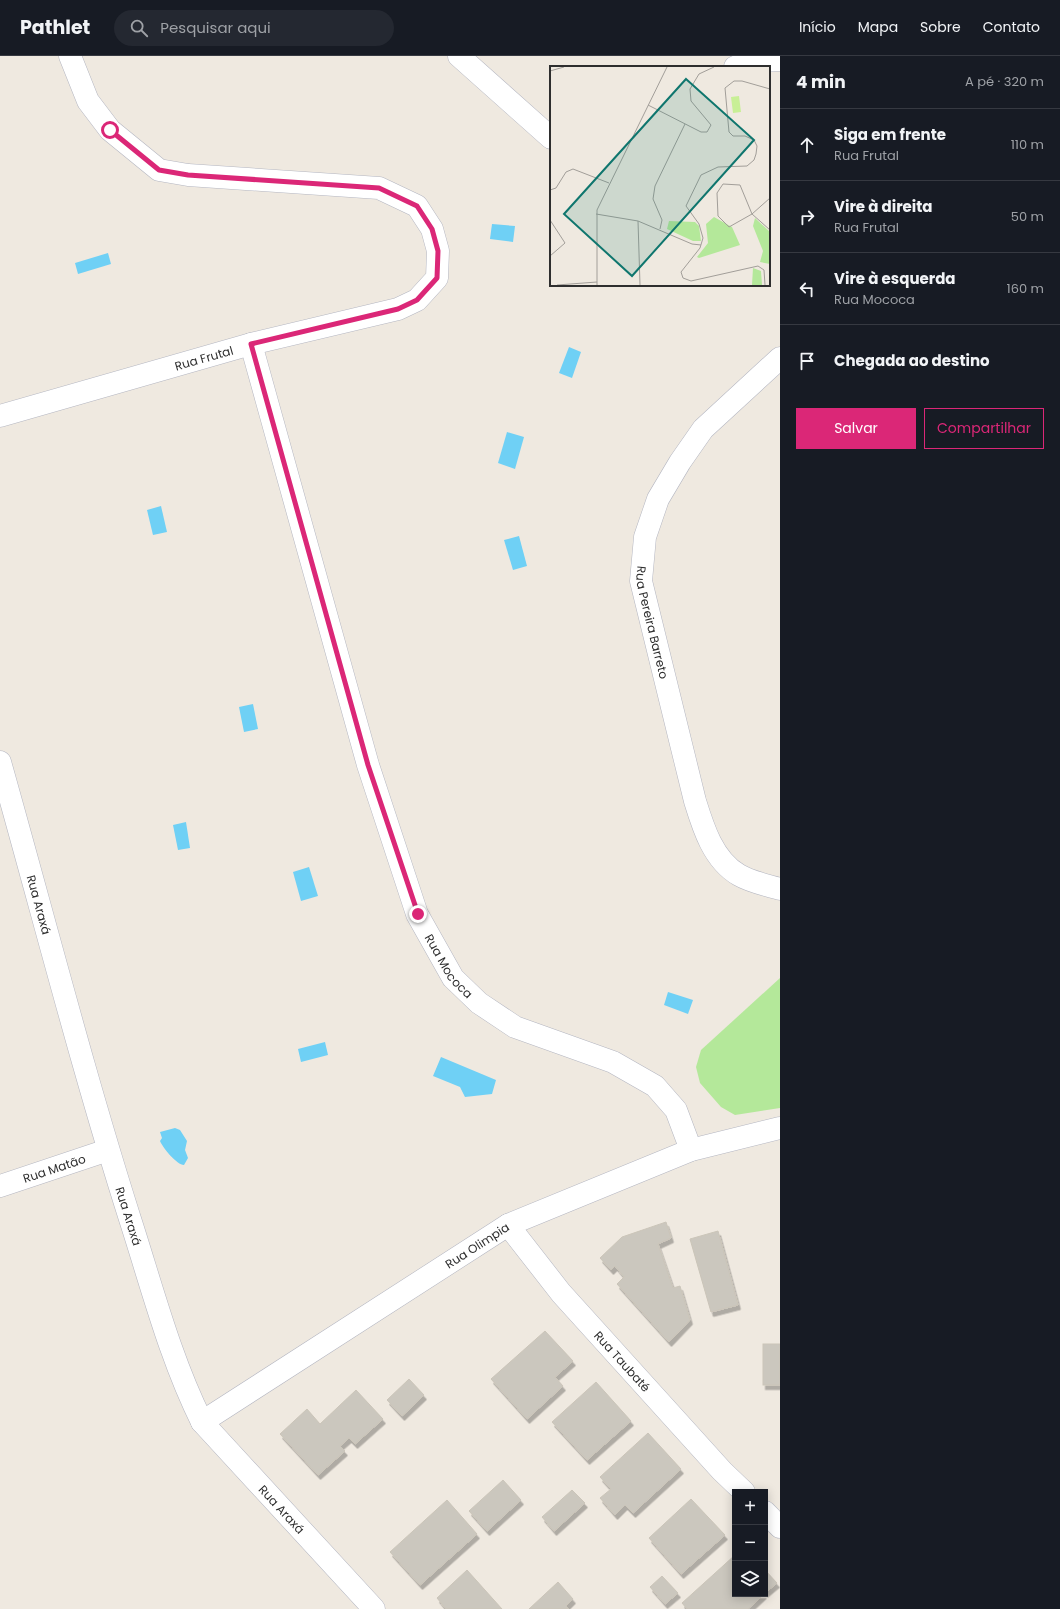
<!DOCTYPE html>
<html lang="pt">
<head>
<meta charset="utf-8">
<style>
  :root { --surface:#171b24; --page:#242831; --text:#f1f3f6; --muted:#9ea1a6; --line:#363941; --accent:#db2777 }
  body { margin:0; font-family:Poppins,sans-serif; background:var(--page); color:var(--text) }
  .controls { position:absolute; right:12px; bottom:12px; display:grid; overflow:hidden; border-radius:0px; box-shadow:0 2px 10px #0003 }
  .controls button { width:36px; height:36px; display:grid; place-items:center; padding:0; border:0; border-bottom:1px solid var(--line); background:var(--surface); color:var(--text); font:20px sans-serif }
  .stop { position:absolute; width:12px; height:12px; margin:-9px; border:3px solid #db2777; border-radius:50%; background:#fff }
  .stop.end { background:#db2777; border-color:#fff; box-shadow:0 1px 4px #0008 }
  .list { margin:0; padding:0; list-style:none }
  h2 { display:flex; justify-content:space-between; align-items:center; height:52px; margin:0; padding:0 16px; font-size:17px }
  h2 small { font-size:13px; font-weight:400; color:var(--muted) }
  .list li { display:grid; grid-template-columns:26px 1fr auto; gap:12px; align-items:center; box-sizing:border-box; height:72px; padding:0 16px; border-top:1px solid var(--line) }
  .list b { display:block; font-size:15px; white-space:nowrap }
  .list p { margin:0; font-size:13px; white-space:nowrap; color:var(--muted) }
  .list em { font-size:13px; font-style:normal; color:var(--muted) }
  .actions { display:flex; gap:8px; padding:12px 16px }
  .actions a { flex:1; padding:9px 0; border:1px solid var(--accent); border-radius:0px; text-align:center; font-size:14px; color:var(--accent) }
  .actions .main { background:var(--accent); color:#fff }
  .icon { flex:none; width:22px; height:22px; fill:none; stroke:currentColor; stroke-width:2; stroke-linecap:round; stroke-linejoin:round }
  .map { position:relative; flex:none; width:780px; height:1553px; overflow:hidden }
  header { display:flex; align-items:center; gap:24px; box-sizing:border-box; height:56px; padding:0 20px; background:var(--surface); border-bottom:1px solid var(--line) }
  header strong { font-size:19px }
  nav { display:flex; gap:22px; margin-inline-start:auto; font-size:14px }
  .search { width:280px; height:36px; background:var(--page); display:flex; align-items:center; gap:10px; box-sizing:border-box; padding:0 14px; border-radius:22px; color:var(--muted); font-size:15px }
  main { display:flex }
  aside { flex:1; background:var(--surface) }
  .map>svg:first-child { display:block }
  .green { fill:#b4e89a }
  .water { fill:#6fd0f5 }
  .building { fill:#cbc7be; stroke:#cbc5b9; filter:url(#shadow) }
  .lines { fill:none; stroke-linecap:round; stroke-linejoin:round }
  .street-casing { stroke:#b4b6c1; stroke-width:23 }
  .street { stroke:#fff; stroke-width:22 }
  .route { stroke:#db2777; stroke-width:5 }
  .labels { text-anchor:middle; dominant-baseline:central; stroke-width:3; stroke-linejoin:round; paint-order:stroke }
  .street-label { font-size:12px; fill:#2e2e2e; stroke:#fff }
  .inset-road { fill:none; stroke:#a29e99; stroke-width:1 }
  .view { fill:#0f766e; fill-opacity:0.15; stroke:#0f766e; stroke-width:2 }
  .inset-edge { fill:none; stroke:#2e2e2e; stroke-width:2 }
</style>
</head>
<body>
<header>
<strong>Pathlet</strong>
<div class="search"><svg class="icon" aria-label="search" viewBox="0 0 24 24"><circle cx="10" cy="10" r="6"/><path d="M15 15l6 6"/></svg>Pesquisar aqui</div>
<nav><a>Início</a><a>Mapa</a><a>Sobre</a><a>Contato</a></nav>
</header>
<main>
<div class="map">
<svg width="780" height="1553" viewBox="0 0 780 1553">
  <defs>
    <filter id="shadow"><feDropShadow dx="2.5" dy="4.5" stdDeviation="0" flood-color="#0004"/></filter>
  </defs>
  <rect width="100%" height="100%" fill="#efe9e0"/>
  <polygon class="green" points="780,922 780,1052 735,1059 721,1051 700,1027 696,1011 701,994"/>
  <g class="water">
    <polygon points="492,168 515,170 513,186 490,183"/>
    <polygon points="108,197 111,208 78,218 75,207"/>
    <polygon points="569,291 581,296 572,322 559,317"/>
    <polygon points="507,376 524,381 515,413 498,407"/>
    <polygon points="161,450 167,476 153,479 147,454"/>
    <polygon points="519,480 527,510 513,514 504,484"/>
    <polygon points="253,648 258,673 244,676 239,651"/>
    <polygon points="186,766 190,792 178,794 173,769"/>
    <polygon points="309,811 318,840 301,845 293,816"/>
    <polygon points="668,936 693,944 688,958 664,949"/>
    <polygon points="325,986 328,999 301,1006 298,993"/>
    <polygon points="441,1001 496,1024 492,1038 465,1041 460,1031 433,1020"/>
    <path d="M175,1072L180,1074L187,1085L185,1094L188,1102L184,1109C177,1109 163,1092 160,1085L162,1082L160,1076Z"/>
  </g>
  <g class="building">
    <polygon points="666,1166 671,1182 658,1188 673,1232 680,1230 690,1264 669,1286 617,1228 624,1221 615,1210 611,1214 600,1202 622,1181"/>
    <polygon points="718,1175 738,1249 711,1256 690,1183"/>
    <polygon points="545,1275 573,1305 555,1321 563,1330 527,1363 491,1323"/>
    <rect x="763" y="1288" width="17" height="41"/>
    <polygon points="409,1323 424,1339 402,1360 387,1344"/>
    <polygon points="596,1326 631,1365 587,1404 552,1366"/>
    <polygon points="356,1334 383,1363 355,1388 349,1382 340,1390 345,1395 318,1419 280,1378 307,1353 320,1368"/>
    <polygon points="648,1377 681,1413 633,1457 625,1449 615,1459 600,1442 611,1433 600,1421"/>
    <polygon points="503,1424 521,1444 487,1475 469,1455"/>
    <polygon points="572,1434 585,1447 554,1475 542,1461"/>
    <polygon points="691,1443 725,1479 681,1518 649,1482"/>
    <polygon points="447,1444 477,1478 420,1529 390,1496"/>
    <polygon points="735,1499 735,1538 764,1538 748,1553 687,1553 682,1547"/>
    <polygon points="467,1514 502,1553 446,1553 437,1542"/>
    <polygon points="765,1514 777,1527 765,1537"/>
    <polygon points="662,1520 678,1537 665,1548 650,1531"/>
    <polygon points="558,1526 573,1543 566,1550 569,1553 529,1553"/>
  </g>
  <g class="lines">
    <g class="street-casing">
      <g id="street">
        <polyline points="459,0 551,82"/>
        <polyline points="735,11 746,6 780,4"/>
        <path id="s1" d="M251,288L368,709L417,858L453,922L479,947L515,971L613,1006L655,1030L676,1054L691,1094"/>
        <path id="s2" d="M780,302L703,373L680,406L658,443L645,481L641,525L695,745C703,771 713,804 739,819C751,826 766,829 780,833"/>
        <path id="s3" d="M0,360L251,288L398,253L417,244L437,222L438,195L432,173L417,150L379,132L188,119L159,114L110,74L88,45L70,0"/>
        <path id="s4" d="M0,706C43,858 82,1012 130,1163C152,1231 170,1302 202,1366L374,1553"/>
        <path id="s5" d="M0,1130L108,1094"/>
        <path id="s6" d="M508,1169L561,1237L722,1415L744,1436"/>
        <path id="s7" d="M202,1366L508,1169L691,1094L780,1072"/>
        <polyline points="765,1456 780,1471"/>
      </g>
    </g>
    <use href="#street" class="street"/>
  </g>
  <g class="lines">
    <polyline class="route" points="110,74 159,114 188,119 379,132 417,150 432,173 438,195 437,222 417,244 398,253 251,288 368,709 418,858"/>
  </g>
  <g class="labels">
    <g class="street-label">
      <text stroke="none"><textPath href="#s3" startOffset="212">Rua Frutal</textPath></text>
      <text stroke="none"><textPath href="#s2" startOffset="315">Rua Pereira Barreto</textPath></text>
      <text stroke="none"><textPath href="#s4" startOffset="148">Rua Araxá</textPath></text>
      <text stroke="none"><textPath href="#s1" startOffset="655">Rua Mococa</textPath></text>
      <text stroke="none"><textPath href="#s5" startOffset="57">Rua Matão</textPath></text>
      <text stroke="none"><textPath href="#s4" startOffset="472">Rua Araxá</textPath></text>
      <text stroke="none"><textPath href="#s7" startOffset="327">Rua Olimpia</textPath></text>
      <text stroke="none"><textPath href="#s6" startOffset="178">Rua Taubaté</textPath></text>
      <text stroke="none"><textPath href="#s4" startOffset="809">Rua Araxá</textPath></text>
    </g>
  </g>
  <g transform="translate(550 10)">
    <rect width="220" height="220" fill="#efe9e0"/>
    <path d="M164,151L182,161L190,179L149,192L147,191L158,177L156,158ZM205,152L220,166V198L210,196L213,185L203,160ZM119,155L145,156L149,160L151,175H143L117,163ZM203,202L211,205L212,219H202Z" fill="#b4e89a"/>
    <path d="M189,30L191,46L183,47L181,31Z" fill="#c8ef96"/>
    <path class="inset-road" d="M0,5L14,1M220,23V53M98,39L151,66H157L161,59L141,35L140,23L149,8L164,1M0,124L6,122L16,106L23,103L59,117M220,132L202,148L179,161L168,150L167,127L173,118L190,119L202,148L220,164M46,148L88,155L142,178L151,179M0,154L15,177L0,190M88,155L90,219M110,163L112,154L103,133L105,120L135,58M7,219L47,216M47,219V144L117,1M215,219L214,204L208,200L141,215L133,212L131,206L150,182L153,172L149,158L136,140L151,109L168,101L197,100L204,94L206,88L207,80L204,74L195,70H183L179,66L175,22L184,15H192L220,23"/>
    <path class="view" d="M136,13L204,74L82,210L14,148Z"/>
    <rect width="220" height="220" class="inset-edge"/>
  </g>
</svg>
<div class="controls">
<button>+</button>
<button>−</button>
<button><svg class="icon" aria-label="layers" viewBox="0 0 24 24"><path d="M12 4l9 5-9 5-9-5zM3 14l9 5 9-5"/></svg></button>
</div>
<div class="stop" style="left:110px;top:74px"></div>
<div class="stop end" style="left:418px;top:858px"></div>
</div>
<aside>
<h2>4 min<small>A pé · 320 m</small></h2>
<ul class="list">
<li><svg class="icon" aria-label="ahead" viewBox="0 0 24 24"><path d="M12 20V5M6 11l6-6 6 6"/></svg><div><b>Siga em frente</b><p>Rua Frutal</p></div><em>110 m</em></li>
<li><svg class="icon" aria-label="right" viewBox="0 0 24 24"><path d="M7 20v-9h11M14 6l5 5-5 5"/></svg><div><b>Vire à direita</b><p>Rua Frutal</p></div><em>50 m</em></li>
<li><svg class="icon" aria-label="left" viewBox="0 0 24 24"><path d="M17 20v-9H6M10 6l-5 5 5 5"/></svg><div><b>Vire à esquerda</b><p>Rua Mococa</p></div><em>160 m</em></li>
<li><svg class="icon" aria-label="arrive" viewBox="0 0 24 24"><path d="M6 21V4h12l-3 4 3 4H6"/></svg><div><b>Chegada ao destino</b></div></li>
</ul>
<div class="actions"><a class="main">Salvar</a><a>Compartilhar</a></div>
</aside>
</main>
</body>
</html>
